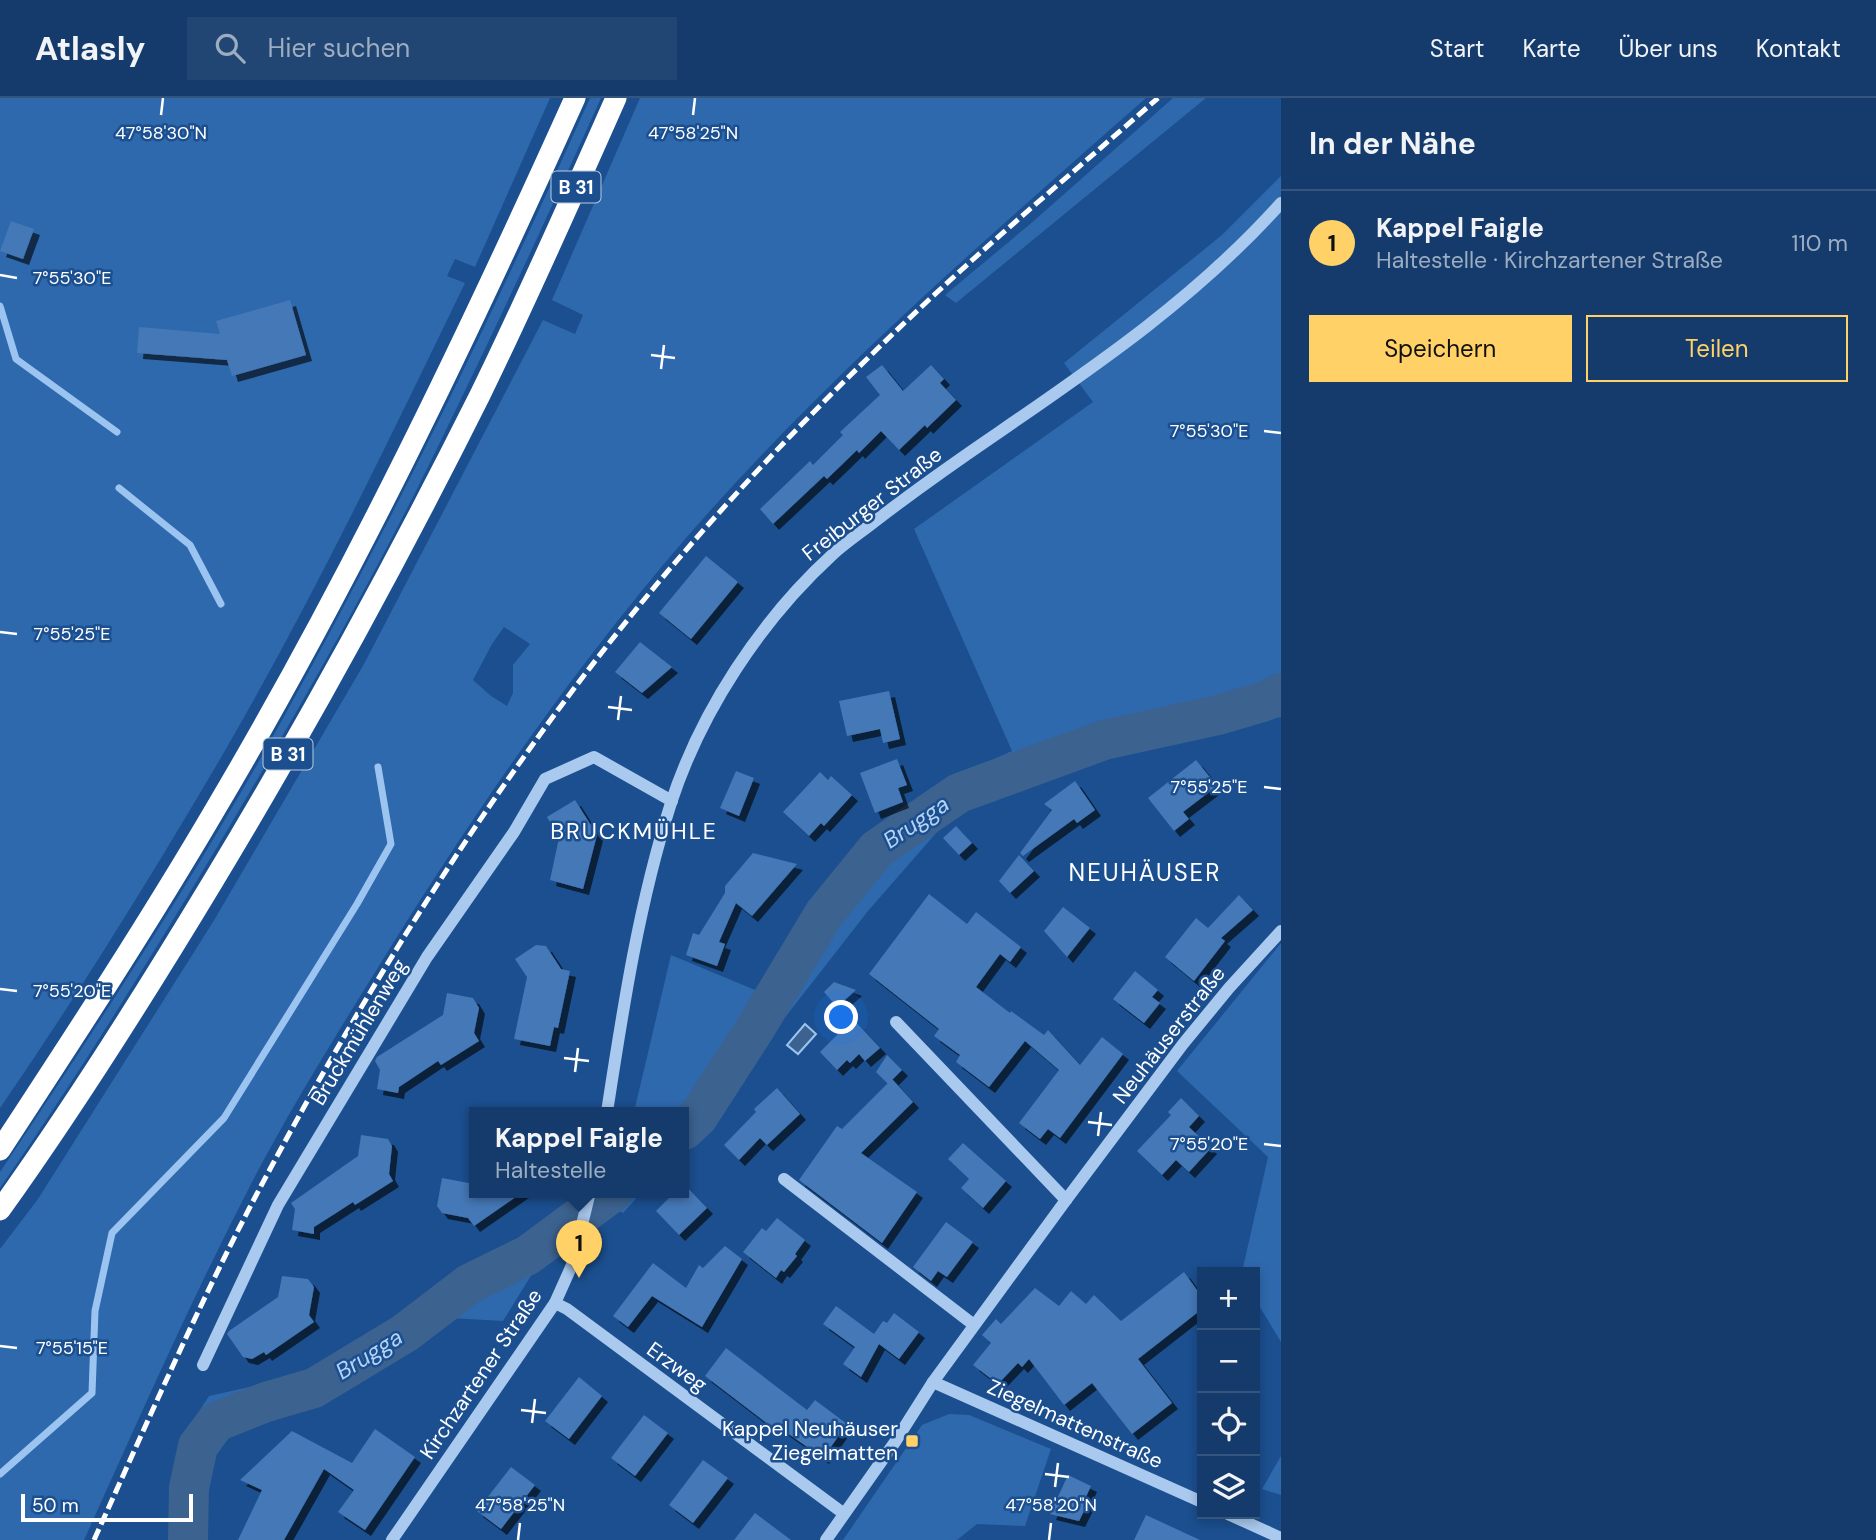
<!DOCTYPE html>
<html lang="de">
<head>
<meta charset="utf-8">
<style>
  :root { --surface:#143b6b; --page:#214673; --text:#f1f3f6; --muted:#9dadc1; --line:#33557e; --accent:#ffd166 }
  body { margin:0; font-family:"DM Sans",sans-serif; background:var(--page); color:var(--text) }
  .controls { position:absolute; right:21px; bottom:21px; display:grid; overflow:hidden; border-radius:0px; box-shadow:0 4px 10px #0003 }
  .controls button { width:63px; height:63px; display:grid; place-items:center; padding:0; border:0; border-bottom:2px solid var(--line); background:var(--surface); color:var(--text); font:35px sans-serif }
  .scale { position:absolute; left:21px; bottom:18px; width:172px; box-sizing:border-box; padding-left:7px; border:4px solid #fff; border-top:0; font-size:19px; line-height:24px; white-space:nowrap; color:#fff; -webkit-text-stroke:5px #1b4f8f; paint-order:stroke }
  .you { position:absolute; left:842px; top:920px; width:24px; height:24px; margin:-18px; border:5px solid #fff; border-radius:50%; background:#1a73e8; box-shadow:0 0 0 10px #1a73e833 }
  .badge { display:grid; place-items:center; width:46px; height:46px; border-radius:50%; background:var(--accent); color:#111; font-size:23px; font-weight:700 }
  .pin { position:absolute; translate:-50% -58px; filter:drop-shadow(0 2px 4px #0008) }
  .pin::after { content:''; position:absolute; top:37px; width:24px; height:21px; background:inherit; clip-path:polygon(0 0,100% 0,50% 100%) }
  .popup { position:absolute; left:469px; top:1009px; width:220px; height:91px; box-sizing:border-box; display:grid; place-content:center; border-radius:0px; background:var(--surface); filter:drop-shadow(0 2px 5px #0005); font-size:23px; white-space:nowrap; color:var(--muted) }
  .popup b { font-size:26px; color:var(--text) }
  .popup::after { content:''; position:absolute; left:50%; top:100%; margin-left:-14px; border:14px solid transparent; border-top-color:var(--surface) }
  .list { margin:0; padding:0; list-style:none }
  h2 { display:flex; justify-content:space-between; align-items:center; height:91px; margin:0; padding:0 28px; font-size:30px }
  h2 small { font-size:23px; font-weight:400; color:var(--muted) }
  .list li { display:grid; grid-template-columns:46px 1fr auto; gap:21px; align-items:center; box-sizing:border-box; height:105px; padding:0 28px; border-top:2px solid var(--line) }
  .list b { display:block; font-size:26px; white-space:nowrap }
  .list p { margin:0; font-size:23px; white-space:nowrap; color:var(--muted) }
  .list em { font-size:23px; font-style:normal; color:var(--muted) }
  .actions { display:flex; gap:14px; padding:21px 28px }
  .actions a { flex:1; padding:16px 0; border:2px solid var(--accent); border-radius:0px; text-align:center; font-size:24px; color:var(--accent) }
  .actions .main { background:var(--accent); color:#111 }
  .icon { flex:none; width:38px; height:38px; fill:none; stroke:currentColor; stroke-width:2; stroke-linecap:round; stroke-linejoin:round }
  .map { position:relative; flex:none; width:1281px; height:1442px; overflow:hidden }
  header { display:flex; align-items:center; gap:42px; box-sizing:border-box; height:98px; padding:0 35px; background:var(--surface); border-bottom:2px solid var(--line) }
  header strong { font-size:33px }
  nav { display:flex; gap:38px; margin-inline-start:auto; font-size:24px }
  .search { width:490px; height:63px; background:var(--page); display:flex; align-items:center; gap:18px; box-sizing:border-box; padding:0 24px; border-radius:0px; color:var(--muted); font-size:26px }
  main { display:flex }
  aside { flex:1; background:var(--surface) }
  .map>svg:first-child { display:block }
  .green { fill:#2e69ad; fill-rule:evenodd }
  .water { fill:#3c6290; stroke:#9cc4f0; stroke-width:2 }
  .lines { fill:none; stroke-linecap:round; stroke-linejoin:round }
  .stream { stroke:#9cc4f0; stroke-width:7 }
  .river { stroke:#3c6290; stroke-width:40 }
  .building { fill:#4478b7; filter:url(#shadow) }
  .minor { stroke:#a9c9ee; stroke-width:12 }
  .highway { stroke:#fff; stroke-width:21 }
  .rail { stroke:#fff; stroke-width:5; stroke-dasharray:12 5; stroke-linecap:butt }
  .ticks { fill:none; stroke:#fff; stroke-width:2.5 }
  .poi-dot { fill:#ffd166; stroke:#1b4f8f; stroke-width:2.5 }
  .labels { text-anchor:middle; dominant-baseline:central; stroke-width:5; stroke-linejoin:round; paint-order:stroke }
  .shield { fill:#1b4f8f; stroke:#bbcadd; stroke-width:2 }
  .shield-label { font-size:19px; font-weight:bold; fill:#fff }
  .street-label { font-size:21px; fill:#fff; stroke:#1b4f8f }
  .poi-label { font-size:21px; fill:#fff; stroke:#1b4f8f; text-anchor:end }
  .water-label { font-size:23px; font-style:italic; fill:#b5d3f5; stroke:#1b4f8f }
  .neighbourhood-label { font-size:23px; letter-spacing:2px; fill:#fff; stroke:#1b4f8f }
  .quarter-label { font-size:24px; letter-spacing:2px; fill:#fff; stroke:#1b4f8f }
  .ticks-label { font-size:18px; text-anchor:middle; fill:#fff; stroke:#1b4f8f; stroke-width:5; stroke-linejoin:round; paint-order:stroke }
</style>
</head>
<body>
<header>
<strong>Atlasly</strong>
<div class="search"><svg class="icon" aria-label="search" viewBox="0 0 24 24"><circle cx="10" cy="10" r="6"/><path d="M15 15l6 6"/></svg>Hier suchen</div>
<nav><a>Start</a><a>Karte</a><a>Über uns</a><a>Kontakt</a></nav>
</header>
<main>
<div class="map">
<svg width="1281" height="1442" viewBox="0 0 1281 1442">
  <defs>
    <filter id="shadow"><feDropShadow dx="6" dy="6" stdDeviation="0" flood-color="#0009"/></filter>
  </defs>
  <rect width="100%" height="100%" fill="#1b4f8f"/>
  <g class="green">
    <path d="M0,0H550L475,169L455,161L447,178L465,185C388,344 312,503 223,656C153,776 79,895 0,1010Z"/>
    <path d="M590,0H601C542,131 481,262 417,391C358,508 292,623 225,736C153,856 80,975 0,1090V1074C98,927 195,779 281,624C394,421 495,212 590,0Z"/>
    <path d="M640,0H1146C987,140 826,279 686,440C569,576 468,723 374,876C331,945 288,1015 250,1088C190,1204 138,1323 84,1442H0V1151L38,1101L213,824L364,566L543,222L575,236L583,217L552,202ZM504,529L530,546L513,567V595L507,608L491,598L473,582L492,546Z"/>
    <polygon points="1173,0 1206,0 956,205 945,197 1029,127"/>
    <path d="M1281,78V619L1086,665L1000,699L972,708L944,726L868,813L684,1049V1014H634L671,857L760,894C783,854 805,810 836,776C885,723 946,682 1012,653L914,431L1093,304L1064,265L1222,137Z"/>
    <polygon points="1281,845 1281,1244 1255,1201 1255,1174 1242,1174 1268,1059 1177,973"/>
    <polygon points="611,1094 642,1094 623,1115 608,1106"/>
    <polygon points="554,1117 543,1158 503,1223 450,1220 357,1284 218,1334 192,1367 189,1442 169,1442 174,1372 185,1335 209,1298 348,1267 436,1197 541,1129"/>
    <polygon points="949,1316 969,1317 1051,1351 1025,1428 977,1426 957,1442 843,1442 922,1327"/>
    <polygon points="1281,1358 1281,1397 1262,1391"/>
  </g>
  <polygon class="water" points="805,926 816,936 798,956 787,947"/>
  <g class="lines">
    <g class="stream">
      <polyline points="0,208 16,261 117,334"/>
      <polyline points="119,390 190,447 221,506"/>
      <polyline points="0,1376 92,1295 95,1213 112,1135 224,1020 357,806 391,746 378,669"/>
    </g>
    <g class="river">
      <polyline points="684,1032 698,1019 756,929 824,816 877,751 959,695 1104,642 1218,617 1265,603 1281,595"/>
      <polyline points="188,1442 189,1390 198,1348 216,1324 266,1304 314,1290 405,1235 469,1186 528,1157 613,1094"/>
    </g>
  </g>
  <g class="building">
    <polygon points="11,123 34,131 23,161 0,153"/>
    <polygon points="290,202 306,257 232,278 227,262 137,255 139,229 220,236 216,223"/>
    <polygon points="882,267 903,293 931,267 944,281 940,285 956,302 927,330 925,327 899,352 881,333 859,355 857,352 827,381 824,378 773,426 760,411 810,363 813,367 843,337 840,334 880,297 866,279"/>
    <polygon points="706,458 738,484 691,541 659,515"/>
    <polygon points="640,544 672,569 642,595 615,574"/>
    <polygon points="889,593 900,641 883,645 880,631 847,638 839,603"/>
    <polygon points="897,661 907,687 898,690 903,704 875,715 860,675"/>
    <polygon points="1196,662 1217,688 1183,714 1189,721 1174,733 1148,700"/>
    <polygon points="736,673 754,680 739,718 720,710"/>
    <polygon points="820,674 828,682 831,678 852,697 824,728 821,725 809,738 783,714"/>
    <polygon points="1075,683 1095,712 1077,725 1074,721 1023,758 1020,755 1052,712 1044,706"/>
    <polygon points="575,702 597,737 583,791 550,782 559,740 547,719"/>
    <polygon points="956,728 972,745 959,757 943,740"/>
    <polygon points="753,755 797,766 752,818 736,805 719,844 725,846 717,868 686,857 693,835 699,837 725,795 725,788"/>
    <polygon points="1019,757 1034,773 1010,795 999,783"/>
    <polygon points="929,796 967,826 976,814 1021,849 1010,864 1000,856 976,889 1010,915 1011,913 1044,937 1048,932 1080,967 1102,939 1123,956 1060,1040 1048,1031 1040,1041 1019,1025 1059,972 1025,943 989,989 956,964 960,957 934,938 939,931 869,876"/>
    <polygon points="1239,797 1253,812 1221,840 1225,843 1194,883 1165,859 1196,820 1208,830"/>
    <polygon points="1063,809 1090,830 1067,859 1044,833"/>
    <polygon points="536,847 546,848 561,871 570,873 558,930 554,929 550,948 514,941 527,879 515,861"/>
    <polygon points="1135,873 1158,892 1152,899 1160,905 1144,925 1113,901"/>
    <polygon points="834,884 856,892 837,909 824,894"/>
    <polygon points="447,895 473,900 479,910 474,935 479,943 441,967 438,963 399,989 398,995 377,991 380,972 375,963 377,959 443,917"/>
    <polygon points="853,921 880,950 865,963 859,956 850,965 847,962 837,972 820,954"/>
    <polygon points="887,957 902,972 888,986 876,974"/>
    <polygon points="892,981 913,1004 861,1055 917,1094 882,1145 799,1082 837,1028 842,1031"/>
    <polygon points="777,990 800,1016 767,1047 760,1040 739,1062 724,1047 756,1014 754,1011"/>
    <polygon points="1181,1000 1199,1018 1189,1029 1211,1050 1189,1074 1176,1062 1162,1077 1137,1053 1171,1017 1168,1014"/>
    <polygon points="361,1037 388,1041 392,1048 389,1076 393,1083 355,1107 353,1104 336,1115 314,1129 314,1136 292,1132 295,1111 291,1105 358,1058"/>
    <polygon points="963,1045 1006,1083 983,1110 961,1090 969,1081 948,1061"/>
    <polygon points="442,1080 474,1086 474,1094 523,1094 474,1128 468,1120 442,1115 437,1108"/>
    <polygon points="684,1086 707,1110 679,1137 656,1113 675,1094 684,1094"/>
    <polygon points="777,1120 805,1142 795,1156 797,1158 784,1174 781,1172 776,1180 743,1154 762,1130 766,1133"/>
    <polygon points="946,1124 973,1144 947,1179 938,1173 931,1183 913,1169"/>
    <polygon points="725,1148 742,1161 702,1229 652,1198 628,1229 613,1218 653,1165 686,1190 699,1167 703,1170"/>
    <polygon points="1184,1174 1202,1199 1202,1211 1138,1261 1172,1305 1132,1336 1092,1285 1064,1307 1029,1261 1022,1269 1018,1265 998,1286 973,1267 991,1245 982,1237 996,1221 1001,1226 1035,1190 1059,1208 1071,1193 1086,1206 1094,1197 1121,1223"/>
    <polygon points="282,1178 308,1181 314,1189 309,1217 314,1224 266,1257 264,1254 252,1261 243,1259 227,1236 229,1233 278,1199"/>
    <polygon points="836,1208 874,1236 883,1223 887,1225 894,1215 919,1234 899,1261 879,1246 861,1279 843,1266 855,1249 823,1226"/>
    <polygon points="726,1250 807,1312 815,1302 847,1326 823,1360 780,1330 777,1333 705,1278"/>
    <polygon points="579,1279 602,1298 569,1341 545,1323"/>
    <polygon points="644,1317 668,1335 635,1378 611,1360"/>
    <polygon points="375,1331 415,1359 365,1432 338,1414 354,1392 324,1371 284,1442 238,1442 262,1392 240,1382 292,1333 352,1365"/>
    <polygon points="703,1362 728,1380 693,1425 669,1407"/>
    <polygon points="511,1369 535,1387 501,1431 477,1413"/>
    <polygon points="1068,1377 1091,1388 1084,1403 1088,1405 1079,1423 1050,1416"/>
    <polygon points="755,1415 791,1442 734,1442"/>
    <polygon points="1146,1417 1200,1442 1134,1442"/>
  </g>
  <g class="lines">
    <g class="minor">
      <polyline points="896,924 1066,1102"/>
      <path d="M607,1014C623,910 639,805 671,705C701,613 761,522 832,457C845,445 860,435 874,424C913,394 954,365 995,337C1097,267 1198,198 1281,105"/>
      <polyline points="784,1081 974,1227"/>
      <polyline points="555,1205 567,1211 843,1415"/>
      <polyline points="203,1267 278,1107 427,859 514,734 545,681 594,659 672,703"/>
      <polyline points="933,1284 1202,1404"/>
      <polyline points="1228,1416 1281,1440"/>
      <polyline points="392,1442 555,1205 572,1167 590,1094"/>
      <polyline points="826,1442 895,1344 933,1284 1066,1102 1183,946 1229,890 1281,833"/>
    </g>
    <g class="highway">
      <path d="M0,1052C74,939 148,826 216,710C351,482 466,242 575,0"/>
      <path d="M0,1112C76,1006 145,896 212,785C308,626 397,463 480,297C528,199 572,99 616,0"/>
    </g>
    <path class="rail" d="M94,1442C148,1323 200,1203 261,1088C369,885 493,687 638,509C728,399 829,295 933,198C1006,130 1083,66 1158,0"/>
  </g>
  <path class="ticks" d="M161,17L163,0M693,17L695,0M0,177L17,180M651,257L675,260M661,271L664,247M1264,333L1281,335M0,534L17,536M608,609L632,612M618,622L621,598M1264,689L1281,691M0,891L17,893M564,960L589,963M575,974L578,950M1088,1024L1112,1027M1098,1038L1101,1014M1264,1046L1281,1048M0,1248L17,1250M521,1312L546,1315M532,1325L535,1301M1045,1376L1069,1379M1055,1389L1058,1365M518,1442L520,1425M1049,1442L1051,1425"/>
  <rect class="poi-dot" x="905" y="1336" width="14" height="14" rx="3.5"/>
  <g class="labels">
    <g class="shield">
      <rect x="551.5" y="73.5" width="49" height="31" rx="5"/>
      <rect x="263.5" y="640.5" width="49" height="31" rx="5"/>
    </g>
    <g class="shield-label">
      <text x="576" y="89">B 31</text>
      <text x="288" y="656">B 31</text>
    </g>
    <g class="street-label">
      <text transform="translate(872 406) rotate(-38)">Freiburger Straße</text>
      <text transform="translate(359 934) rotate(-59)">Bruckmühlenweg</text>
      <text transform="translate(1169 937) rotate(-52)">Neuhäuserstraße</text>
      <text transform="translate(677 1269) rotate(36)">Erzweg</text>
      <text transform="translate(481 1276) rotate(-56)">Kirchzartener Straße</text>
      <text transform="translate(1075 1326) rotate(24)">Ziegelmattenstraße</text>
    </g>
    <g class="poi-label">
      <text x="898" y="1331">Kappel Neuhäuser<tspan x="898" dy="24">Ziegelmatten</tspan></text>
    </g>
    <g class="water-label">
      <text transform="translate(916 724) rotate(-34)">Brugga</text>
      <text transform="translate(369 1256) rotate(-32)">Brugga</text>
    </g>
    <g class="neighbourhood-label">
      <text x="634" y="733">BRUCKMÜHLE</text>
    </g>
    <g class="quarter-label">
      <text x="1145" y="774">NEUHÄUSER</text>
    </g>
  </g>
  <g class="ticks-label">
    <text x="161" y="41">47°58'30"N</text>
    <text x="693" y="41">47°58'25"N</text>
    <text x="72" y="186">7°55'30"E</text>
    <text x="1209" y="339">7°55'30"E</text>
    <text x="72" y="542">7°55'25"E</text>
    <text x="1209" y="695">7°55'25"E</text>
    <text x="72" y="899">7°55'20"E</text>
    <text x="1209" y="1052">7°55'20"E</text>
    <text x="72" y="1256">7°55'15"E</text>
    <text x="520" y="1413">47°58'25"N</text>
    <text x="1051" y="1413">47°58'20"N</text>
  </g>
</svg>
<div class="controls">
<button>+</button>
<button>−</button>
<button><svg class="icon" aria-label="locate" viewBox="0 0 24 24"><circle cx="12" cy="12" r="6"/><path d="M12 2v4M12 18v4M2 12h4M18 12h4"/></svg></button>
<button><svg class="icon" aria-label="layers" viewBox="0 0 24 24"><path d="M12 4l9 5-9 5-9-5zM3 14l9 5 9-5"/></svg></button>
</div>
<div class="scale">50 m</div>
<div class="you"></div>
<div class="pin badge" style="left:579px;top:1180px">1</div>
<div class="popup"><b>Kappel Faigle</b>Haltestelle</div>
</div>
<aside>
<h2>In der Nähe<small></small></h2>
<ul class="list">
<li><span class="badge">1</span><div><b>Kappel Faigle</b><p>Haltestelle · Kirchzartener Straße</p></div><em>110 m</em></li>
</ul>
<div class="actions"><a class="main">Speichern</a><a>Teilen</a></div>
</aside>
</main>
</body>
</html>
